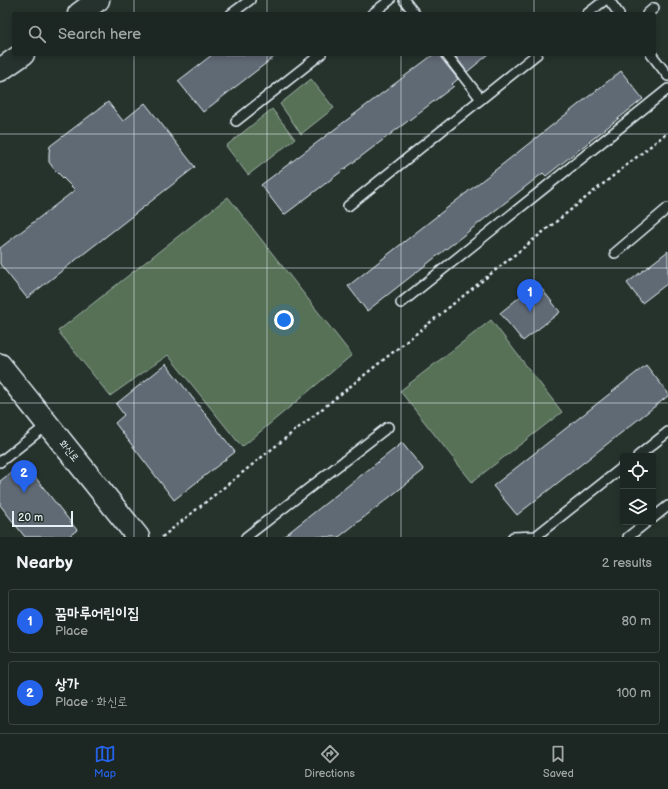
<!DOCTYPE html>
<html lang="en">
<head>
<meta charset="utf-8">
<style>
  :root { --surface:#1c2622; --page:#252e2a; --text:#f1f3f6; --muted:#a0a5a5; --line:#3a4340; --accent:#2563eb }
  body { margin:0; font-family:"Balsamiq Sans","Poor Story",sans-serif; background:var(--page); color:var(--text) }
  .controls { position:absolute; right:12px; bottom:12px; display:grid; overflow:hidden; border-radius:4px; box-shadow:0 2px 6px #0003 }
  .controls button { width:36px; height:36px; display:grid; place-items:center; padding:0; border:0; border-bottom:1px solid var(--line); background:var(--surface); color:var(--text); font:20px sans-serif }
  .scale { position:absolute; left:12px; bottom:10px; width:61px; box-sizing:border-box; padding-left:4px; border:2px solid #e8f1f8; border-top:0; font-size:11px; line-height:14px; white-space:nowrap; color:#e8f1f8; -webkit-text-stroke:3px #26332d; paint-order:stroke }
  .you { position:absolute; left:284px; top:320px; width:14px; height:14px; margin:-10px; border:3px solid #fff; border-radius:50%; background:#1a73e8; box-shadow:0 0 0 6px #1a73e833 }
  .badge { display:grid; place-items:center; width:26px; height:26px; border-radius:50%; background:var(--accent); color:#fff; font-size:13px; font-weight:700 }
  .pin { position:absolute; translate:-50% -33px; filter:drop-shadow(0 1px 2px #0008) }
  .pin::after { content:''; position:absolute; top:21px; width:14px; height:12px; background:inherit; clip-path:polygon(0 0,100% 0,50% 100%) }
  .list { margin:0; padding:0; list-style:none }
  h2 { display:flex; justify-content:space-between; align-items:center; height:52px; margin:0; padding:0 16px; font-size:17px }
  h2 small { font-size:13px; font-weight:400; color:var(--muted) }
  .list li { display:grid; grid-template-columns:26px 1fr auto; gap:12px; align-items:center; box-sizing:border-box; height:64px; margin:0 8px 8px; padding:0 8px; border:1px solid var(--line); border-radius:4px }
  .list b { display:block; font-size:15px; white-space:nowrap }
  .list p { margin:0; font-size:13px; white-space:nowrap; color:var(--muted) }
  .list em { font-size:13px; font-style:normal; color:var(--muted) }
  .icon { flex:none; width:22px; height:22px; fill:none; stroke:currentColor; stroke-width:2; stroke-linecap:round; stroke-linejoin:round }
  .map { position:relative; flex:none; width:668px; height:537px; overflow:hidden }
  .search { position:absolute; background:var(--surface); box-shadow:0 2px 6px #0003; left:12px; right:12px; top:12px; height:44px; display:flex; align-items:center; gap:10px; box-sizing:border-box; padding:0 14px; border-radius:4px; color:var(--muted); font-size:15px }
  .sheet { height:196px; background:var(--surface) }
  nav { display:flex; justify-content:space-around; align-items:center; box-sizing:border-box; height:56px; border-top:1px solid var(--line); background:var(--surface); font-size:11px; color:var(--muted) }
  nav a { display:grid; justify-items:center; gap:2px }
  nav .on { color:var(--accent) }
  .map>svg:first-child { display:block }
  .green { fill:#577156; stroke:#a0b1a7 }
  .building { fill:#606a74; stroke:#e8f1f8 }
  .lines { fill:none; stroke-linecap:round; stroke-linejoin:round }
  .lane-casing { stroke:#e8f1f8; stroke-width:12 }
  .secondary-casing { stroke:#e8f1f8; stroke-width:25 }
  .path { stroke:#e8f1f8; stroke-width:2.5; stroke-dasharray:3 3; stroke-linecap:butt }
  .lane { stroke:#26332d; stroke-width:9 }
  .secondary { stroke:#26332d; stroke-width:22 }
  .grid { fill:none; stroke:#e8f1f8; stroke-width:1; stroke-opacity:0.55 }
  .labels { text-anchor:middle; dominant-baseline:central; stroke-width:3; stroke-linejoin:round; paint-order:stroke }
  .street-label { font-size:10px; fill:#e8f1f8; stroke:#26332d }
</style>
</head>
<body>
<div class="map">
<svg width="668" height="537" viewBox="0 0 668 537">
  <rect width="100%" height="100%" fill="#26332d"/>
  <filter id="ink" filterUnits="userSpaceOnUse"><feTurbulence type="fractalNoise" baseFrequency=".025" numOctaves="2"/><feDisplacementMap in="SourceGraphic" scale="8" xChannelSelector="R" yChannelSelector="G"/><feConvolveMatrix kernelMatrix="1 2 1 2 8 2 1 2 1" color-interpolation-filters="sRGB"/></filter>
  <g filter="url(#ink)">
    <g class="green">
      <polygon points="311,79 334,108 301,134 280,104"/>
      <polygon points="272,109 295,139 248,175 226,146"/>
      <polygon points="228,197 352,355 242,447 168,355 110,396 58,331"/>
      <polygon points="491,320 562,412 472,482 400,391"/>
    </g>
    <g class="building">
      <polygon points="213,54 278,54 203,112 178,81"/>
      <polygon points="434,54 440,54 441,58 458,79 452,84 454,86 284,215 261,185"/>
      <polygon points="454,54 489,54 467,72"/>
      <polygon points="621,71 643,99 546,176 543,173 367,311 348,286"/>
      <polygon points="108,102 123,121 145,103 195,167 27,298 0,264 0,248 75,190 54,169 49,162 49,153 50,146"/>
      <polygon points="668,251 668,283 642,303 627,283"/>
      <polygon points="537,283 560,312 523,341 500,313"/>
      <polygon points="166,364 235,452 174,500 115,423 124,415 116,404"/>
      <polygon points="646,365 668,393 668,396 517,515 493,486"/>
      <polygon points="402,443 424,470 339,537 283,537"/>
      <polygon points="24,463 77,530 68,537 25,537 0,505 0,481"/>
    </g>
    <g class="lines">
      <g class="lane-casing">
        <g id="lane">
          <polyline points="404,0 415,14"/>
          <polyline points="609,0 619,14"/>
          <polyline points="231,14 250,0"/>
          <polyline points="372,14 390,0"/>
          <polyline points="587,14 605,0"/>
          <polyline points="647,14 654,8"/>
          <polyline points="446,54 481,99"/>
          <polyline points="651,54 668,76"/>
          <polyline points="236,121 321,54"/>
          <polyline points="348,206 537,54"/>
          <polyline points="615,253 668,208"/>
          <polyline points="401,303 668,89"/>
          <polyline points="638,456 668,432"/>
          <polyline points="0,462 47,425"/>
          <polyline points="653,518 668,506"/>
          <polyline points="246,537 388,427"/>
          <polyline points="513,537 536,536 623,467"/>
          <polyline points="628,537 647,522"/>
        </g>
      </g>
      <g class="secondary-casing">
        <g id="secondary">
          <polyline points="79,14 98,0"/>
          <polyline points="0,70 23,54"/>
          <polyline points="0,365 138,537"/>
        </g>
      </g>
      <polyline class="path" points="162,537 668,132"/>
      <use href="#lane" class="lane"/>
      <use href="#secondary" class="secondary"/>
    </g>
  </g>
  <path class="grid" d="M134,0V14M267,0V14M401,0V14M534,0V14M134,54V537M267,54V537M401,54V537M534,54V537M0,134H668M0,268H668M0,403H668"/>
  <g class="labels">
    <g class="street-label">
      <text transform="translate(69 451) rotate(51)">화신로</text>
    </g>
  </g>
</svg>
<div class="controls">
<button><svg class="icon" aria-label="locate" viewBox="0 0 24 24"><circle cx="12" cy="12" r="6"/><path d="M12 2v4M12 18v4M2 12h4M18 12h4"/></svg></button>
<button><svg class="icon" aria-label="layers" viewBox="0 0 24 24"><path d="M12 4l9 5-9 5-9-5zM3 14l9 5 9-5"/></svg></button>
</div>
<div class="scale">20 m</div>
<div class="you"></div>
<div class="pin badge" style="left:530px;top:312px">1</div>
<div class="pin badge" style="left:24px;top:493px">2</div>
<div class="search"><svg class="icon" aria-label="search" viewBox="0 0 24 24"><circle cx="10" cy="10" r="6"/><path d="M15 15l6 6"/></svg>Search here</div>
</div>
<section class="sheet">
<h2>Nearby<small>2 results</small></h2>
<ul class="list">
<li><span class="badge">1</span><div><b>꿈마루어린이집</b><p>Place</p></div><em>80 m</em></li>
<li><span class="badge">2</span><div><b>상가</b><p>Place · 화신로</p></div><em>100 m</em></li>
</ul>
</section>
<nav>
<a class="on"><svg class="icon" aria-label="map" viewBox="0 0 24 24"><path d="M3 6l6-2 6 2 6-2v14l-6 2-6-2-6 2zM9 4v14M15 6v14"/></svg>Map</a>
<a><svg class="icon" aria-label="directions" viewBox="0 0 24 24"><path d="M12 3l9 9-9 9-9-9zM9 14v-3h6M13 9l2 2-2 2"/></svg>Directions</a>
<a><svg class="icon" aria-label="saved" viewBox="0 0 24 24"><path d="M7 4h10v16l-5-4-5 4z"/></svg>Saved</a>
</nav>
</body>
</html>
